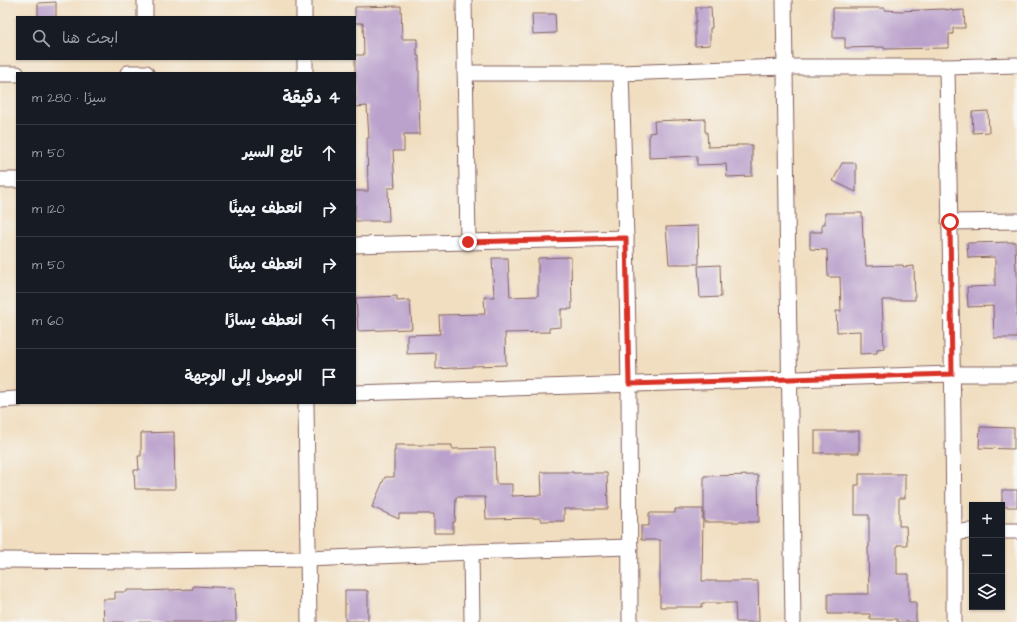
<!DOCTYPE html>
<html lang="ar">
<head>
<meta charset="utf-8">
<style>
  :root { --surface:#171b24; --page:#20242c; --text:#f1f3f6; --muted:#9ea1a6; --line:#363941 }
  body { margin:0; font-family:"Architects Daughter","Playpen Sans Arabic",sans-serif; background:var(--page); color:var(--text); direction:rtl }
  .controls { position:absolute; right:12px; bottom:12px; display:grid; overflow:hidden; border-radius:0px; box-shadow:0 1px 3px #0004 }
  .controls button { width:36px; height:36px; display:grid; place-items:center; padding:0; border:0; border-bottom:1px solid var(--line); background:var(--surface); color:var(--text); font:20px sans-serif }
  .stop { position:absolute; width:12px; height:12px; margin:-9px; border:3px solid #d93025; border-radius:50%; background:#fff }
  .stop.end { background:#d93025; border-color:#fff; box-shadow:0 1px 4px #0008 }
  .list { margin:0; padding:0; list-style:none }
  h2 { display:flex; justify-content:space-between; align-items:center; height:52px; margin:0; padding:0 16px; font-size:17px }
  h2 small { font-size:13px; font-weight:400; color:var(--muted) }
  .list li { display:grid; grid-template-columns:26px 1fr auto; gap:12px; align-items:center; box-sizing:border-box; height:56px; padding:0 16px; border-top:1px solid var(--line) }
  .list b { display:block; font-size:15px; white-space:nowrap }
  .list em { font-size:13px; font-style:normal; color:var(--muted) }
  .icon { flex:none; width:22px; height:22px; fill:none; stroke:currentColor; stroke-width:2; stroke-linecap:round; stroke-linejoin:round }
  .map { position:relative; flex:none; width:1017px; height:622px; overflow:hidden; direction:ltr }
  .search { position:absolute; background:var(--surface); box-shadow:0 1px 3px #0004; left:16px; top:16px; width:340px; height:44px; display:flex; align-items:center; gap:10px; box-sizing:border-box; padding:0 14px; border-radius:0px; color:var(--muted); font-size:15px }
  .panel { position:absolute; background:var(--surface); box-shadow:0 1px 3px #0004; left:16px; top:72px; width:340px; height:332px; border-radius:0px; direction:rtl }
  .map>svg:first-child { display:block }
  .building { fill:#bba2cc }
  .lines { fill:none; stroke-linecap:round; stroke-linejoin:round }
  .street-casing { stroke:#84625f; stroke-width:17 }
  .street { stroke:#fff; stroke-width:15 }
  .route { stroke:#d93025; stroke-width:5 }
</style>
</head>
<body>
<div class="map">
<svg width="1017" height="622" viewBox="0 0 1017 622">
  <rect width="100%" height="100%" fill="#f6f6f2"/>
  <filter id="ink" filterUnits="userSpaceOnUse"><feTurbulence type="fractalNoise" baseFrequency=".025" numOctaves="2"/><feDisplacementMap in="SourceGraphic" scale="8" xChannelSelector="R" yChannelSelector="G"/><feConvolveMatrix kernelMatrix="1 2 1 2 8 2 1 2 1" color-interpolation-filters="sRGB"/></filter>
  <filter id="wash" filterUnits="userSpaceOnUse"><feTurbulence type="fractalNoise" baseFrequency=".012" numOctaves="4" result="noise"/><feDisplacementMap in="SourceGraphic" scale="16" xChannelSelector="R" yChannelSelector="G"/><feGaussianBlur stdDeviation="0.9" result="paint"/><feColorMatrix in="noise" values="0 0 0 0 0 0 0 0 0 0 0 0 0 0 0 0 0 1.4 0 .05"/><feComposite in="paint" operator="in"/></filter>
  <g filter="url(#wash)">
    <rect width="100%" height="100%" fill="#f1dec0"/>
    <g id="blocks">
      <g class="building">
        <polygon points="56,2 56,17 38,17 38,3"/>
        <polygon points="401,6 402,39 417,39 417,56 419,56 419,100 420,134 404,134 404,151 393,151 395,188 388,188 389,221 355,221 355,191 368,191 367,138 369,138 367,106 355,107 355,55 364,55 363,23 355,23 355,7"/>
        <polygon points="696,7 711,7 712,28 710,28 710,45 695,46 695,22 696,22"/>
        <polygon points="833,8 885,8 885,10 900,11 942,9 952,10 952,11 964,10 965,28 953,28 953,34 949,34 949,48 884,49 884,47 845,48 845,38 833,38"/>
        <polygon points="532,14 555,14 556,33 533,34"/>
        <polygon points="988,111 989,132 973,133 972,112"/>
        <polygon points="705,119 705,132 707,132 708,147 737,146 736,145 752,145 752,176 727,177 726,164 697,165 697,156 649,158 649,133 655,132 654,121"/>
        <polygon points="842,163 856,163 856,192 833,181"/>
        <polygon points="825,213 862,213 863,238 864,238 866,266 903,265 903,267 914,266 915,300 882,300 884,348 877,349 877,353 860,354 860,331 837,332 836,311 841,311 840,277 828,277 827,250 810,249 810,232 822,232 822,224 825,224"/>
        <polygon points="698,226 699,264 669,264 666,227"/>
        <polygon points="1015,242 1016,270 1017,270 1017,338 994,338 993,306 968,307 967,287 995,286 995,257 968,258 967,243"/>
        <polygon points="571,257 572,309 562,309 562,310 561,310 561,327 549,328 549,332 505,333 506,365 472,366 472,367 436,369 436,353 407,354 407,335 440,334 439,315 485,314 484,297 494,297 492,258 508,258 510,297 538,296 538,258"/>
        <polygon points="720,265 721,297 700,298 698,266"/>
        <polygon points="397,296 397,301 410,300 412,329 358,331 356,298"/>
        <polygon points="980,427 1014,428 1014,449 979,448"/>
        <rect x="815" y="431" width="44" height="22"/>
        <polygon points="174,432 175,489 135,489 134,470 139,470 138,456 141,456 141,433"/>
        <polygon points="395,445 452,445 452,449 495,448 496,484 512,484 512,496 542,495 541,472 573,472 573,473 607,473 608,509 564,509 564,521 541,521 541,518 486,519 485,497 456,497 455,522 453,522 453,533 434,533 434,514 399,514 399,519 372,507 385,477 394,477 394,451 395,451"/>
        <polygon points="859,474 905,474 905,498 899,498 899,526 906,526 907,545 897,545 897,574 909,574 909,602 916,602 916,622 897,622 897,619 870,619 870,614 828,614 828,594 869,594 868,547 869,547 869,515 855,515 855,485 859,485"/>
        <polygon points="758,475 759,522 704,522 704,476"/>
        <rect x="1002" y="490" width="15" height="17"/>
        <polygon points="675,509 703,509 702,581 758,581 759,622 736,622 735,603 702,603 702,607 660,607 660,540 641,540 641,526 649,526 649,513 675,513"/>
        <polygon points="193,586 235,588 236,622 104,622 103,599 115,599 115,592 127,592 127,590 145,590 145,591 193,589"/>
        <polygon points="345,590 366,590 366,591 368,591 368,621 345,621"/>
      </g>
    </g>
  </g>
  <g filter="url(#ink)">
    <use href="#blocks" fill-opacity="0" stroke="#84625f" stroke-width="1"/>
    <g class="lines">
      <g class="street-casing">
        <g id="street">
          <polyline points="145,0 145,17"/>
          <polyline points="304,0 304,17"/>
          <polyline points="464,0 468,242"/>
          <polyline points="784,0 793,622"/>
          <polyline points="305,59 305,73"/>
          <path d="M947,67C950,252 955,437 954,622"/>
          <polyline points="128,73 146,73"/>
          <polyline points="465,73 621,73 785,67 947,67 1017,65"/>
          <polyline points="621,73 626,238 629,384 630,622"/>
          <polyline points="0,74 17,74"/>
          <polyline points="0,180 17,180"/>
          <polyline points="949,222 1017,221"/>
          <polyline points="355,245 626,238"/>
          <polyline points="355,393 952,374 1017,374"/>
          <polyline points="0,400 17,399"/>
          <polyline points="306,403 309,622"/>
          <polyline points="1002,531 1017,531"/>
          <polyline points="955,532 972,531"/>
          <polyline points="471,552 472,622"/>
          <polyline points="0,560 147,561 308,559 471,552 630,547"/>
        </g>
      </g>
      <use href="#street" class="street"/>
    </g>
  </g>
  <g class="lines" filter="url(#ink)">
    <polyline class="route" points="468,242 626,238 629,384 952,374 950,222"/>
  </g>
</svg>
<div class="controls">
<button>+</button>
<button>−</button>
<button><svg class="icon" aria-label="layers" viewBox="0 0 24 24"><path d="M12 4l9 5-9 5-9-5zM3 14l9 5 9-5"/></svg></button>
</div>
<div class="stop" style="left:950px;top:222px"></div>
<div class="stop end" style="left:468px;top:242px"></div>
<div class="search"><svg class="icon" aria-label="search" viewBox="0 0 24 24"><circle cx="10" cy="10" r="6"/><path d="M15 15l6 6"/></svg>ابحث هنا</div>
<section class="panel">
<h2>4 دقيقة<small>سيرًا · 280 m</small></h2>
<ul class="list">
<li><svg class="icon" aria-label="ahead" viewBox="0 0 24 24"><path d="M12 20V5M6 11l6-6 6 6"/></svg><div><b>تابع السير</b></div><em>50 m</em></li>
<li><svg class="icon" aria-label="right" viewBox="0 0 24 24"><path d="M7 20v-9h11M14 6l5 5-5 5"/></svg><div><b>انعطف يمينًا</b></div><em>120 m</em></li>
<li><svg class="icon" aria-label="right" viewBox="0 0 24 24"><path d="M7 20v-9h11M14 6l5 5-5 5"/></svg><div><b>انعطف يمينًا</b></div><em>50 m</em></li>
<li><svg class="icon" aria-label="left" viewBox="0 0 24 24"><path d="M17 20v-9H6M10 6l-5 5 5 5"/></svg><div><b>انعطف يسارًا</b></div><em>60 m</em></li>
<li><svg class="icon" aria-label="arrive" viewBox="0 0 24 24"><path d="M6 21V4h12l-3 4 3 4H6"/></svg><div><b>الوصول إلى الوجهة</b></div></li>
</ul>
</section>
</div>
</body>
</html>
